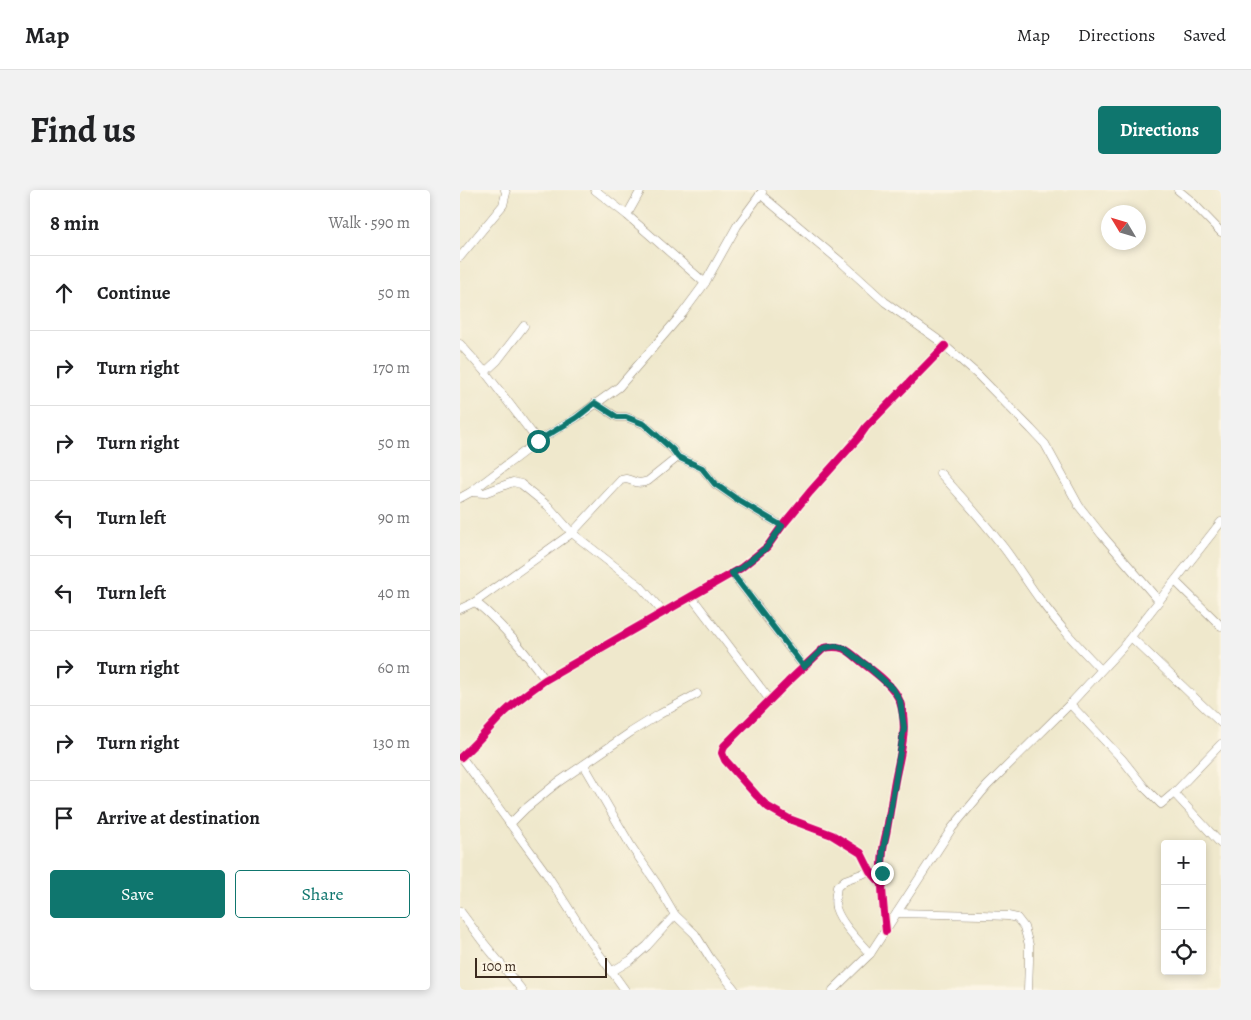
<!DOCTYPE html>
<html lang="en">
<head>
<meta charset="utf-8">
<style>
  :root { --surface:#fff; --page:#f2f2f2; --text:#202124; --muted:#757577; --line:#e0e0e0; --accent:#0f766e }
  body { margin:0; font-family:Alegreya,serif; background:var(--page); color:var(--text) }
  .controls { position:absolute; right:15px; bottom:15px; display:grid; overflow:hidden; border-radius:5px; box-shadow:0 2px 8px #0003 }
  .controls button { width:45px; height:45px; display:grid; place-items:center; padding:0; border:0; border-bottom:1px solid var(--line); background:var(--surface); color:var(--text); font:25px sans-serif }
  .compass { position:absolute; left:641px; top:15px; width:45px; height:45px; border-radius:50%; background:var(--surface); box-shadow:0 2px 8px #0003; rotate:308deg }
  .scale { position:absolute; left:15px; bottom:12px; width:132px; box-sizing:border-box; padding-left:5px; border:2px solid #3b2a1e; border-top:0; font-size:14px; line-height:18px; white-space:nowrap; color:#3b2a1e; -webkit-text-stroke:4px #fcf5e5; paint-order:stroke }
  .stop { position:absolute; width:15px; height:15px; margin:-11px; border:4px solid #0f766e; border-radius:50%; background:#fff }
  .stop.end { background:#0f766e; border-color:#fff; box-shadow:0 1px 5px #0008 }
  .list { margin:0; padding:0; list-style:none }
  h2 { display:flex; justify-content:space-between; align-items:center; height:65px; margin:0; padding:0 20px; font-size:21px }
  h2 small { font-size:16px; font-weight:400; color:var(--muted) }
  .list li { display:grid; grid-template-columns:32px 1fr auto; gap:15px; align-items:center; box-sizing:border-box; height:75px; padding:0 20px; border-top:1px solid var(--line) }
  .list b { display:block; font-size:19px; white-space:nowrap }
  .list em { font-size:16px; font-style:normal; color:var(--muted) }
  .actions { display:flex; gap:10px; padding:15px 20px }
  .actions a { flex:1; padding:11px 0; border:1px solid var(--accent); border-radius:5px; text-align:center; font-size:18px; color:var(--accent) }
  .actions .main { background:var(--accent); color:#fff }
  .icon { flex:none; width:28px; height:28px; fill:none; stroke:currentColor; stroke-width:2; stroke-linecap:round; stroke-linejoin:round }
  .map { position:relative; flex:none; width:761px; height:800px; overflow:hidden; border-radius:5px }
  header { display:flex; align-items:center; gap:30px; box-sizing:border-box; height:70px; padding:0 25px; background:var(--surface); border-bottom:1px solid var(--line) }
  header strong { font-size:24px }
  nav { display:flex; gap:28px; margin-inline-start:auto; font-size:18px }
  .intro { display:flex; align-items:center; justify-content:space-between; box-sizing:border-box; height:120px; padding:0 30px }
  h1 { margin:0; font-size:35px }
  .button { padding:12px 22px; border-radius:5px; background:var(--accent); color:#fff; font-size:18px; font-weight:700 }
  main { display:flex; gap:30px; padding:0 30px }
  aside { flex:1; background:var(--surface); border-radius:5px; box-shadow:0 2px 8px #0003 }
  .map>svg:first-child { display:block }
  .lines { fill:none; stroke-linecap:round; stroke-linejoin:round }
  .street-casing { stroke:#958975; stroke-width:9 }
  .street { stroke:#fff; stroke-width:8 }
  .cycleway-casing { stroke:#fcf5e5; stroke-width:11 }
  .cycleway { stroke:#d6006c; stroke-width:8 }
  .route { stroke:#0f766e; stroke-width:6 }
</style>
</head>
<body>
<header>
<strong>Map</strong>
<nav><a>Map</a><a>Directions</a><a>Saved</a></nav>
</header>
<div class="intro"><h1>Find us</h1><a class="button">Directions</a></div>
<main>
<aside>
<h2>8 min<small>Walk · 590 m</small></h2>
<ul class="list">
<li><svg class="icon" aria-label="ahead" viewBox="0 0 24 24"><path d="M12 20V5M6 11l6-6 6 6"/></svg><div><b>Continue</b></div><em>50 m</em></li>
<li><svg class="icon" aria-label="right" viewBox="0 0 24 24"><path d="M7 20v-9h11M14 6l5 5-5 5"/></svg><div><b>Turn right</b></div><em>170 m</em></li>
<li><svg class="icon" aria-label="right" viewBox="0 0 24 24"><path d="M7 20v-9h11M14 6l5 5-5 5"/></svg><div><b>Turn right</b></div><em>50 m</em></li>
<li><svg class="icon" aria-label="left" viewBox="0 0 24 24"><path d="M17 20v-9H6M10 6l-5 5 5 5"/></svg><div><b>Turn left</b></div><em>90 m</em></li>
<li><svg class="icon" aria-label="left" viewBox="0 0 24 24"><path d="M17 20v-9H6M10 6l-5 5 5 5"/></svg><div><b>Turn left</b></div><em>40 m</em></li>
<li><svg class="icon" aria-label="right" viewBox="0 0 24 24"><path d="M7 20v-9h11M14 6l5 5-5 5"/></svg><div><b>Turn right</b></div><em>60 m</em></li>
<li><svg class="icon" aria-label="right" viewBox="0 0 24 24"><path d="M7 20v-9h11M14 6l5 5-5 5"/></svg><div><b>Turn right</b></div><em>130 m</em></li>
<li><svg class="icon" aria-label="arrive" viewBox="0 0 24 24"><path d="M6 21V4h12l-3 4 3 4H6"/></svg><div><b>Arrive at destination</b></div></li>
</ul>
<div class="actions"><a class="main">Save</a><a>Share</a></div>
</aside>
<div class="map">
<svg width="761" height="800" viewBox="0 0 761 800">
  <rect width="100%" height="100%" fill="#fcf5e5"/>
  <filter id="ink" filterUnits="userSpaceOnUse"><feTurbulence type="fractalNoise" baseFrequency=".02" numOctaves="2"/><feDisplacementMap in="SourceGraphic" scale="10" xChannelSelector="R" yChannelSelector="G"/><feConvolveMatrix kernelMatrix="1 2 1 2 8 2 1 2 1" color-interpolation-filters="sRGB"/></filter>
  <filter id="wash" filterUnits="userSpaceOnUse"><feTurbulence type="fractalNoise" baseFrequency=".0096" numOctaves="4" result="noise"/><feDisplacementMap in="SourceGraphic" scale="20" xChannelSelector="R" yChannelSelector="G"/><feGaussianBlur stdDeviation="1.12" result="paint"/><feColorMatrix in="noise" values="0 0 0 0 0 0 0 0 0 0 0 0 0 0 0 0 0 1.4 0 .05"/><feComposite in="paint" operator="in"/></filter>
  <g filter="url(#wash)">
    <rect width="100%" height="100%" fill="#efe8cc"/>
  </g>
  <g filter="url(#ink)">
    <g class="lines">
      <g class="street-casing">
        <g id="street">
          <polyline points="135,0 167,25 245,93"/>
          <polyline points="718,0 730,10 761,42"/>
          <polyline points="300,4 381,72 425,112 477,149 518,185 571,239 585,254 619,316 642,345 699,411"/>
          <polyline points="167,25 181,0"/>
          <polyline points="0,67 43,15 46,3 45,0"/>
          <polyline points="0,154 25,182 78,251"/>
          <polyline points="25,182 37,171 64,136"/>
          <polyline points="135,213 157,227 166,227 184,234 213,260 218,267 242,278 255,294 278,310 322,336"/>
          <path d="M480,283C502,307 524,332 544,358C557,375 568,394 581,411C599,436 620,458 641,480"/>
          <polyline points="11,302 24,303 53,292 61,294 88,316 112,343 180,396 203,422"/>
          <polyline points="0,308 11,302 78,251 116,228 159,197 222,124 245,93 277,36 302,2"/>
          <polyline points="272,383 344,477"/>
          <polyline points="715,391 761,436"/>
          <polyline points="231,406 310,510"/>
          <path d="M15,412L112,343L161,290L166,289C176,291 177,295 188,291L218,267"/>
          <path d="M0,419L15,412C29,422 42,437 54,450C65,463 76,476 85,490"/>
          <polyline points="671,447 761,533"/>
          <polyline points="610,514 662,569 685,598 701,614 714,603 761,554"/>
          <polyline points="0,565 86,683 127,747 165,800"/>
          <path d="M1,567C14,555 25,543 37,530C51,515 68,502 85,490L281,378L307,357L322,336L350,302L399,247L406,237L485,156"/>
          <polyline points="124,575 171,656 197,694 215,725 187,756 171,770 151,782"/>
          <polyline points="714,603 761,654"/>
          <polyline points="50,634 65,619 97,593 171,542 200,524 237,504"/>
          <path d="M410,681L385,690L377,697C376,704 374,711 376,718C381,734 399,751 410,764"/>
          <path d="M423,695L410,681L401,663L372,645L329,629L308,617L297,606L265,570L262,563L264,556L328,492L364,458C385,454 389,462 404,474C416,483 435,497 440,512C449,537 440,565 435,590C432,606 430,623 427,639C426,646 423,654 423,661C420,687 423,715 426,741"/>
          <polyline points="0,721 23,752 62,800"/>
          <polyline points="437,723 521,725 548,726 557,728 564,737 569,755 569,771 568,800"/>
          <polyline points="215,725 235,744 250,768 275,800"/>
          <polyline points="373,800 410,764 492,638 527,596 610,514 662,458 761,332"/>
        </g>
      </g>
      <use href="#street" class="street"/>
      <g class="cycleway-casing">
        <g id="cycleway">
          <path d="M1,567C14,555 25,543 37,530C51,515 68,502 85,490L281,378L307,357L322,336L350,302L399,247L406,237L485,156"/>
          <path d="M423,695L410,681L401,663L372,645L329,629L308,617L297,606L265,570L262,563L264,556L328,492L364,458C385,454 389,462 404,474C416,483 435,497 440,512C449,537 440,565 435,590C432,606 430,623 427,639C426,646 423,654 423,661C420,687 423,715 426,741"/>
        </g>
      </g>
      <use href="#cycleway" class="cycleway"/>
    </g>
  </g>
  <g class="lines" filter="url(#ink)">
    <polyline class="route" points="78,251 116,228 135,213 157,227 166,227 184,234 213,260 218,267 242,278 255,294 278,310 322,336 307,357 281,378 272,383 344,477 364,458 375,456 384,458 410,478 433,499 440,511 444,538 427,640 423,660 422,683"/>
  </g>
</svg>
<div class="controls">
<button>+</button>
<button>−</button>
<button><svg class="icon" aria-label="locate" viewBox="0 0 24 24"><circle cx="12" cy="12" r="6"/><path d="M12 2v4M12 18v4M2 12h4M18 12h4"/></svg></button>
</div>
<svg class="compass" viewBox="-18 -18 36 36"><path d="M0-13l5 13h-10z" fill="#e53935"/><path d="M0 13l5-13h-10z" fill="#757577"/></svg>
<div class="scale">100 m</div>
<div class="stop" style="left:78px;top:251px"></div>
<div class="stop end" style="left:422px;top:683px"></div>
</div>
</main>
</body>
</html>
